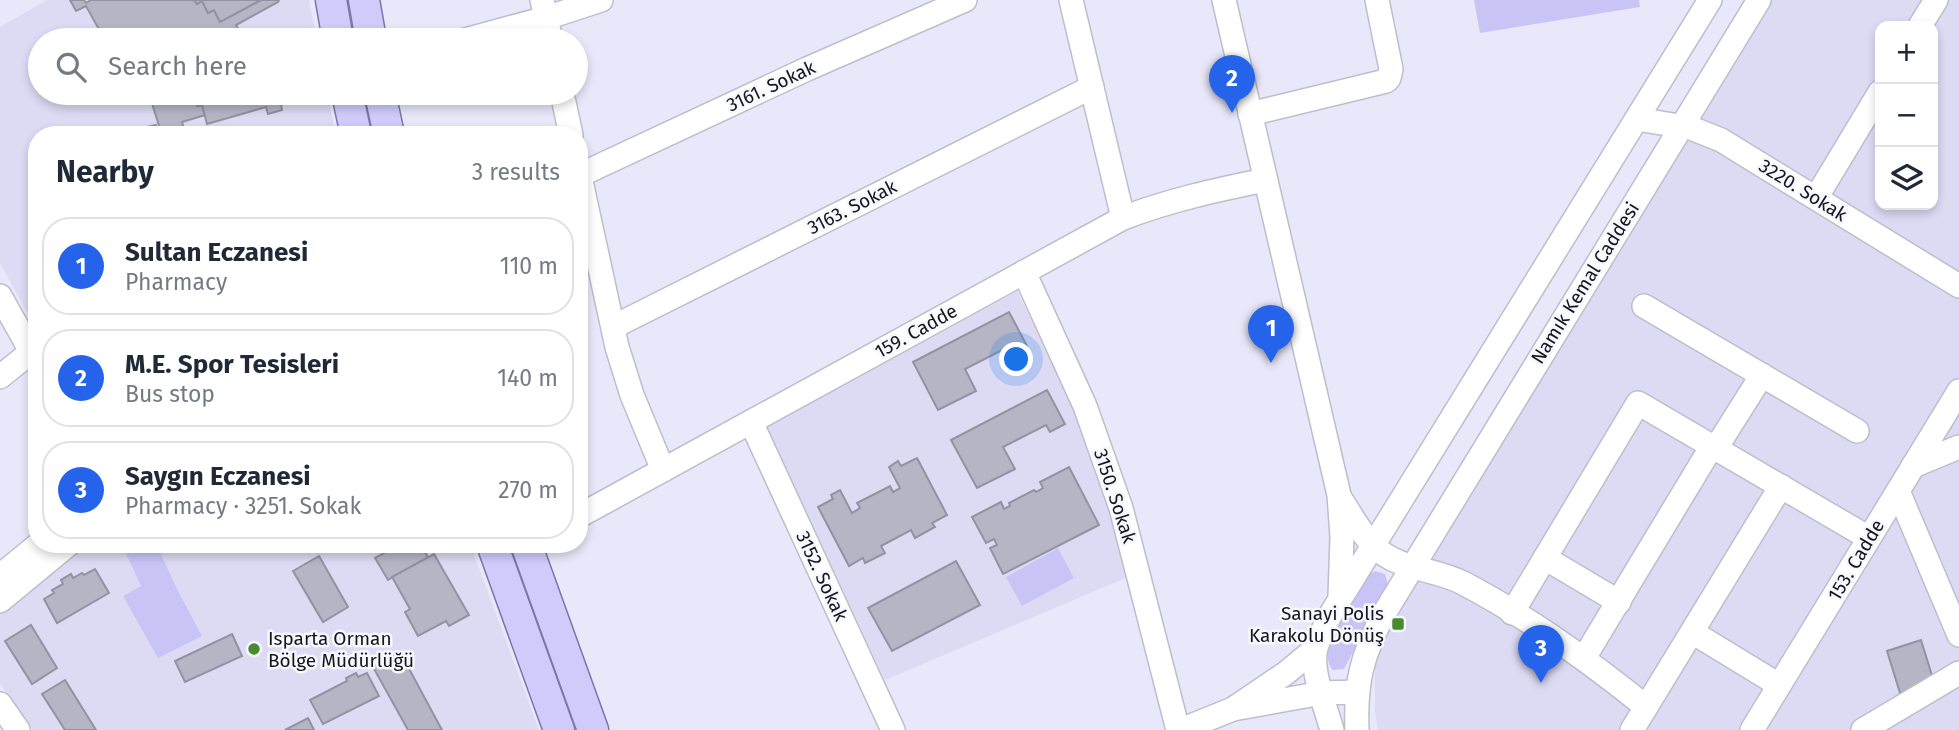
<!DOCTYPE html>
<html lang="en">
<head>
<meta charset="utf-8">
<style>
  :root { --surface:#fff; --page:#f6f6f7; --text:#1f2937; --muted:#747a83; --line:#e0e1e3; --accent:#2563eb }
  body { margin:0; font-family:"Fira Sans",sans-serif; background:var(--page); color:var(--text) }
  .controls { position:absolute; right:21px; top:21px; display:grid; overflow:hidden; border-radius:14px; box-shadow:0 4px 10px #0003 }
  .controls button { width:63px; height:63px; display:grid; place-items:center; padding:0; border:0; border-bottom:2px solid var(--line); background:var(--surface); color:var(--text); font:35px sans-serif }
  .you { position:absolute; left:1017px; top:360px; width:24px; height:24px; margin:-18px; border:5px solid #fff; border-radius:50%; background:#1a73e8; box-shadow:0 0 0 10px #1a73e833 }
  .badge { display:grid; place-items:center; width:46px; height:46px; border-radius:50%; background:var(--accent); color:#fff; font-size:23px; font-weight:700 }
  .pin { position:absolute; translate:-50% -58px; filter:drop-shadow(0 2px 4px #0008) }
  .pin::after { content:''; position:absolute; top:37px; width:24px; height:21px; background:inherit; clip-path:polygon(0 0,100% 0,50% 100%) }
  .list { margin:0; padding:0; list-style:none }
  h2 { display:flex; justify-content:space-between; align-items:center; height:91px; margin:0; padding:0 28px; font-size:30px }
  h2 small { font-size:23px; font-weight:400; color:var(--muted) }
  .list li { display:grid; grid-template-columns:46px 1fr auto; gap:21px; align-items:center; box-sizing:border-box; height:98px; margin:0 14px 14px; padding:0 14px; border:2px solid var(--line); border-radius:28px }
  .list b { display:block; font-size:26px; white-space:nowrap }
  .list p { margin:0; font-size:23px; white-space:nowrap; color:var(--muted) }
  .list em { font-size:23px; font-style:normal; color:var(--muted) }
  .icon { flex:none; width:38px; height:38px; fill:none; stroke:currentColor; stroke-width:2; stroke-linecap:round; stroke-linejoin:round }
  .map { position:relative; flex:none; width:1959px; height:730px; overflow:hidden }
  .search { position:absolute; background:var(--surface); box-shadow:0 4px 10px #0003; left:28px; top:28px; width:560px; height:77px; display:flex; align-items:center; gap:18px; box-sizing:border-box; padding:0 24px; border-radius:38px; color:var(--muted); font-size:26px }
  .panel { position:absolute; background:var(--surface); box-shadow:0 4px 10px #0003; left:28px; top:126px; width:560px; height:427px; border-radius:28px }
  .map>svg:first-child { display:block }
  .built { fill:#dddbf4; fill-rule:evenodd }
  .green { fill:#c8c5f6 }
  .building { fill:#b6b5c6; stroke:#9392a3; stroke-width:2 }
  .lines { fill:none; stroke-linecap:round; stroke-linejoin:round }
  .minor-casing { stroke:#bebdce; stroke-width:26 }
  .major-casing { stroke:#7b75a9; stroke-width:33 }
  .minor { stroke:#fff; stroke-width:23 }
  .major { stroke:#d0cbfa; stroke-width:30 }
  .poi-dot { fill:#498c2f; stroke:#f7f7fe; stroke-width:2.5 }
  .labels { text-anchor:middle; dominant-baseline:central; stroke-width:5; stroke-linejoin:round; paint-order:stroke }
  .street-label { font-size:19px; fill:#16151b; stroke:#f7f7fe }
  .poi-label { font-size:19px; fill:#16151b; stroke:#f7f7fe; text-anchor:end }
</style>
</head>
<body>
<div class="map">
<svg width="1959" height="730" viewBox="0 0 1959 730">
  <rect width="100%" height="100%" fill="#e9e8fa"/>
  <g class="built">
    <polygon points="47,0 309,0 317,40 40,40 40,93 327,93 336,135 37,135 37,331 0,263 0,27"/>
    <path d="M1772,0H1959V730H1378L1375,711V662L1385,635L1406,595ZM1880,26H1933V205H1880Z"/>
    <polygon points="1017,291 1077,411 1099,470 1128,577 885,680 766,426"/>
    <polygon points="89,544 470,544 539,730 32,730 0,684 0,613"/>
  </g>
  <g class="green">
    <polygon points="1474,0 1639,0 1640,7 1480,33"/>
    <polygon points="125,544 156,544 179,593 202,636 158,658 123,596 141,586 122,545"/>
    <polygon points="1058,548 1074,578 1022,606 1006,577"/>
    <path d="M1375,571L1385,574L1388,584L1386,590L1344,669L1333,670C1314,650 1355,596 1366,576Z"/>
  </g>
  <g class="building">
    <polygon points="70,0 84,0 86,3 91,0 194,0 197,4 202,1 208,13 214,10 220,22 261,0 279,0 278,2 236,25 242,35 232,40 105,40 86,6 76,11"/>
    <polygon points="194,0 261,0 220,22 214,10 208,13 202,1 197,4"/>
    <polygon points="153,93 184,93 187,103 196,101 197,106 202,105 205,115 182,122 186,135 162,135 149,94"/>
    <polygon points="194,93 287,93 290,102 281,104 282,110 268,114 266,107 207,124 202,105 197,106"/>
    <polygon points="156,125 158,135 112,135"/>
    <polygon points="1009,312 1027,346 1012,354 1008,347 965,369 976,391 938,410 913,362"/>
    <polygon points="1047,390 1065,424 1050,432 1046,425 1003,447 1015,469 977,488 951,440"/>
    <polygon points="917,458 947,515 932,523 935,527 915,538 911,530 881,546 885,553 865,563 863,558 849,566 818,507 833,499 831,495 840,490 852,513 860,508 857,503 890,486 893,492 900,488 889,467 898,461 901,466"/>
    <polygon points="1069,467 1099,525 1003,574 990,548 997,545 994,539 986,543 972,517 1001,502 1004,509 1010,506 1009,503 1034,490 1036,492 1043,488 1040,482"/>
    <polygon points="379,544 420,544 428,557 388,580 375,558 384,553"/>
    <polygon points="434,554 469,615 449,626 446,621 418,636 405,612 410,609 392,577"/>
    <polygon points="319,556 348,607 323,622 293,571"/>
    <polygon points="956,561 980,605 892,651 868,608"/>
    <polygon points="95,569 109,593 57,623 44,599 54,593 52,590 63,584 61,580 71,574 73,578 82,573 84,575"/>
    <polygon points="31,625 57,668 32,684 5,641"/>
    <polygon points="232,634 242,656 185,682 175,661"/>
    <polygon points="1921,640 1934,682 1900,693 1887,651"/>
    <polygon points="400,652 442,730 408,730 373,667"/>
    <polygon points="356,673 358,677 367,673 379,696 323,724 310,700 347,681 346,678"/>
    <polygon points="65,680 96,730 65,730 42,694"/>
    <polygon points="308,718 314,730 285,730"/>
  </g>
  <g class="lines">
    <g class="minor-casing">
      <g id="minor">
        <polyline points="542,0 551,40"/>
        <polyline points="1071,0 1123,218"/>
        <polyline points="1224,0 1339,495 1342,537 1340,596"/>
        <polyline points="1920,26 1936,0"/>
        <polyline points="465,40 546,18 601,0"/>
        <polyline points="562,93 571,135"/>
        <polyline points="1250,114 1386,81 1389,78 1391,69 1377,0"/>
        <polyline points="1637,119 1691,128 1721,140 1959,286"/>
        <polyline points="579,172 617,347 632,395 663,470"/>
        <polyline points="580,175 807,69 965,0"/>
        <polyline points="1816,198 1880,92"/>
        <polyline points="1024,272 1085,406 1121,508 1178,730"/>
        <polyline points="0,296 37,362"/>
        <polyline points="1644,306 1857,431"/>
        <polyline points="613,327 1092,87"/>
        <polyline points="0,377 31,352"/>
        <polyline points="751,422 893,730"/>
        <polyline points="1716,448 1762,375"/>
        <polyline points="1913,466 1959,447"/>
        <polyline points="1898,491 1959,635"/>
        <path d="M1340,498C1351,514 1360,533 1374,546C1397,570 1435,568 1463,583C1528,617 1589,661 1646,707"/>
        <path d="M579,516L1123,218C1170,200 1216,190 1265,180"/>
        <polyline points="1545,558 1619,602"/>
        <polyline points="0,576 39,544"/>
        <polyline points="0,601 69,544"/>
        <polyline points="1512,613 1638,403 1869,538"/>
        <polyline points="1692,632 1779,685"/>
        <polyline points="1315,649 1286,673 1233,709 1322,693 1357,692"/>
        <polyline points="1584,658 1712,446"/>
        <polyline points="0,704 18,730"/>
        <polyline points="1181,730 1233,709"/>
        <path d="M1332,730C1326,708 1310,670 1316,648C1319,637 1325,627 1329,617L1710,0"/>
        <path d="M1357,730C1355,682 1362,654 1385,612L1759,0"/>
        <polyline points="1632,730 1781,486"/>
        <polyline points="1752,730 1959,391"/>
        <polyline points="1863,730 1959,673"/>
      </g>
    </g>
    <g class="major-casing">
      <g id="major">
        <polyline points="331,0 338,40"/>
        <polyline points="364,0 371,40"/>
        <polyline points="347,93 356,135"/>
        <polyline points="380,93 389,135"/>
        <polyline points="492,544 559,730"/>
        <polyline points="526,544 593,730"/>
      </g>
    </g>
    <use href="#minor" class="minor"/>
    <use href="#major" class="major"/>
  </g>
  <g class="poi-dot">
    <rect x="1391" y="617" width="14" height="14" rx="3.5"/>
    <circle cx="254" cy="649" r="7"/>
  </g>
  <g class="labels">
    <g class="street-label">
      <text transform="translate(771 86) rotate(-25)">3161. Sokak</text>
      <text transform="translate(1803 190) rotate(32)">3220. Sokak</text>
      <text transform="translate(852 207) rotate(-27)">3163. Sokak</text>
      <text transform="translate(1585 283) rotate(-58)">Namık Kemal Caddesi</text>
      <text transform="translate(916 331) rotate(-29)">159. Cadde</text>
      <text transform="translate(1115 496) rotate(72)">3150. Sokak</text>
      <text transform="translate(1856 560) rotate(-59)">153. Cadde</text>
      <text transform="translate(822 576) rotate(65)">3152. Sokak</text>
    </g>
    <g class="poi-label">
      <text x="1384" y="613">Sanayi Polis<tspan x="1384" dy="22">Karakolu Dönüş</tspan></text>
      <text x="268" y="638" text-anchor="start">Isparta Orman<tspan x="268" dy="22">Bölge Müdürlüğü</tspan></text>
    </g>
  </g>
</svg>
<div class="controls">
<button>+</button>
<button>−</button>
<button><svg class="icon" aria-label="layers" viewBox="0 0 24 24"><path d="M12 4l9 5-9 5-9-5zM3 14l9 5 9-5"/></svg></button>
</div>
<div class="you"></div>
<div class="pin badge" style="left:1271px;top:363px">1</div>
<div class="pin badge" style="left:1232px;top:113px">2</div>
<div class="pin badge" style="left:1541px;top:683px">3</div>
<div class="search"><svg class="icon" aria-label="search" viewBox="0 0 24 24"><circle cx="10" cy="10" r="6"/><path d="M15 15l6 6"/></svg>Search here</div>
<section class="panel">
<h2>Nearby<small>3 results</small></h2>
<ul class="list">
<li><span class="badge">1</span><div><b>Sultan Eczanesi</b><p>Pharmacy</p></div><em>110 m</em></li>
<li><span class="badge">2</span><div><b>M.E. Spor Tesisleri</b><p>Bus stop</p></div><em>140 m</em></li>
<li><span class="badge">3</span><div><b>Saygın Eczanesi</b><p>Pharmacy · 3251. Sokak</p></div><em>270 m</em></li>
</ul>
</section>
</div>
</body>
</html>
